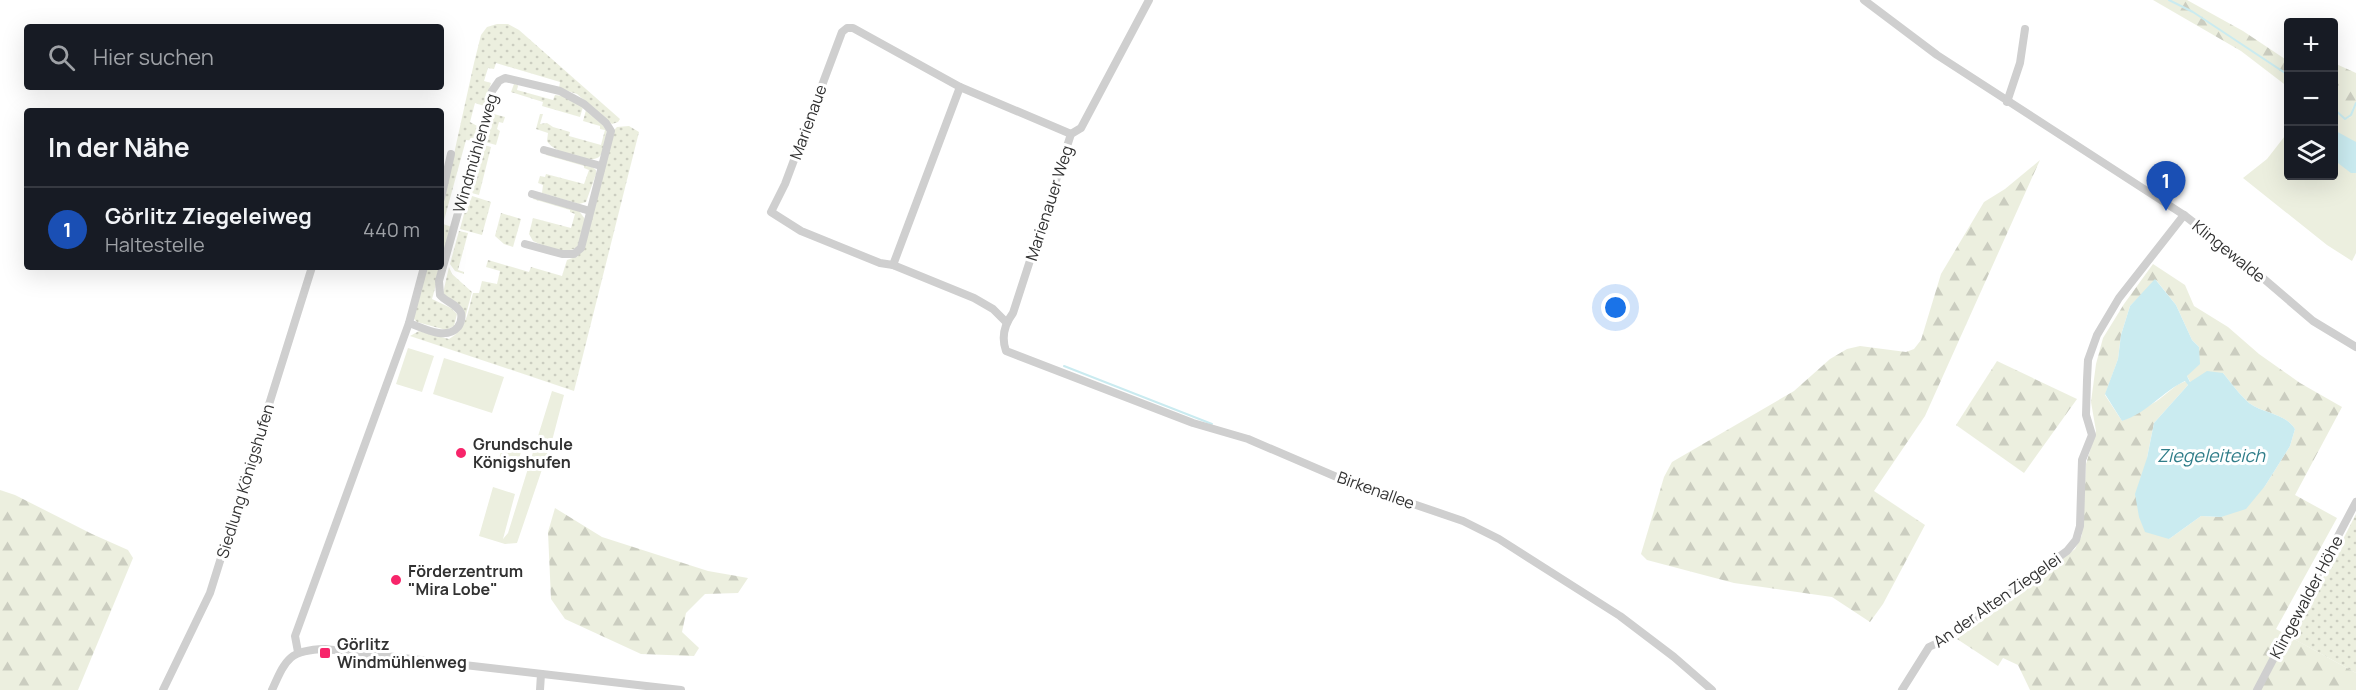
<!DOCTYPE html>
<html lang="de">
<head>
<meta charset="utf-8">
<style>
  :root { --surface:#171b24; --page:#242831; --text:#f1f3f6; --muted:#9ea1a6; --line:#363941; --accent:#f7256a }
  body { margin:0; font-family:Manrope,sans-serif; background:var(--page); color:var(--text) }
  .controls { position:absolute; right:18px; top:18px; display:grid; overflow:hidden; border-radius:6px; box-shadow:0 6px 24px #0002 }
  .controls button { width:54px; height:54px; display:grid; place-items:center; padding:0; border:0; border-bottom:2px solid var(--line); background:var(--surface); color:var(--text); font:30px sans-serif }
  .you { position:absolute; left:1616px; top:308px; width:21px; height:21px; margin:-15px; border:4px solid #fff; border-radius:50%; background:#1a73e8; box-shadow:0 0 0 9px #1a73e833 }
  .badge { display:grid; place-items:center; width:39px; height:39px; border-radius:50%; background:var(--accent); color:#fff; font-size:20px; font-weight:700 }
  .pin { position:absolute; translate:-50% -50px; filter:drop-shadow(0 2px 3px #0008) }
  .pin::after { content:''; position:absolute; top:32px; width:21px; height:18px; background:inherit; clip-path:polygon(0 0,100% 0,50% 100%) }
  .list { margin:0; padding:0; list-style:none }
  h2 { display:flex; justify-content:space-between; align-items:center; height:78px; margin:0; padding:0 24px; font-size:26px }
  h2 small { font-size:20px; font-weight:400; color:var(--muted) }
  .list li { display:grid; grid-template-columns:39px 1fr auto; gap:18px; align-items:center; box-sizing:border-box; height:84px; padding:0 24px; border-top:2px solid var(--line) }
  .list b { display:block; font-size:22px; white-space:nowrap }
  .list p { margin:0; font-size:20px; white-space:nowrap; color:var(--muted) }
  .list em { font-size:20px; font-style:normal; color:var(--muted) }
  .icon { flex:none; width:33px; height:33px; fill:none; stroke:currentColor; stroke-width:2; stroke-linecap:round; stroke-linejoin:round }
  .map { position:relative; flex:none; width:2356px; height:690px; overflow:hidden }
  .search { position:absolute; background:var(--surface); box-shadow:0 6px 24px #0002; left:24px; top:24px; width:420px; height:66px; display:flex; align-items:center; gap:15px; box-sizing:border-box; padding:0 21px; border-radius:6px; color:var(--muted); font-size:22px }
  .panel { position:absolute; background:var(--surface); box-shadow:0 6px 24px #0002; left:24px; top:108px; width:420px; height:162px; border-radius:6px }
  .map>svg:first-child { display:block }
  .grass { fill:url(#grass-dots) }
  .forest { fill:url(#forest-firs); fill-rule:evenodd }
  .green { fill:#ecefdf }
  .water { fill:#caebf0 }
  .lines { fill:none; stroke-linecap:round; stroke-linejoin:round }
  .stream { stroke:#caebf0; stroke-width:2 }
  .minor { stroke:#cfcfcf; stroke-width:8 }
  .poi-dot { fill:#f7256a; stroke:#fff; stroke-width:2 }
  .labels { text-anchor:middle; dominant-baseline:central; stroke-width:6; stroke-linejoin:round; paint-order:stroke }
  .street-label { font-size:16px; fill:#323232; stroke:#fff }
  .poi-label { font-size:16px; font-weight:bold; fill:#323232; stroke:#fff; text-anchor:start }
  .water-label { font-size:18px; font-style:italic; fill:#307d89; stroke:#fff }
</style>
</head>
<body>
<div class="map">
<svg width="2356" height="690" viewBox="0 0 2356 690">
  <defs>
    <pattern id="grass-dots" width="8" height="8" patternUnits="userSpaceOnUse" patternTransform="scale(1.5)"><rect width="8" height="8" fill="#ecefdf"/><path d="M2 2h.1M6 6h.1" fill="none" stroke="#cbcdc0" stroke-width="1.8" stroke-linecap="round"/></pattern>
    <pattern id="forest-firs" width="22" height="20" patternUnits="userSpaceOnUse" patternTransform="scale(1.5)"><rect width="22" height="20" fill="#ecefdf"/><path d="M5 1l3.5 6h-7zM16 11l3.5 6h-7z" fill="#cbcdc0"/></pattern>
  </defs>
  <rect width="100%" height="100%" fill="#fff"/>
  <g class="grass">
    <polygon points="497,24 508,24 519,30 620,119 618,122 612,124 577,94 559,88 560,82 496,63 494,69 488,68 484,81 491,83 484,106 475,103 470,122 479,127 474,141 466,140 443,224 452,227 441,267 441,213 474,63 481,35 487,27"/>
    <polygon points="514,84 518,85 517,90 553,100 555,95 563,96 583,107 580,117 542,106 543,102 511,92"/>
    <path d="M586,110L607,129C606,137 605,152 599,157C588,165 552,151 547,141L548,133L536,129L540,114H543L540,124L547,123L553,127L570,132L569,136L601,145L605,130L600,129V126L583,121Z"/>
    <polygon points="490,113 505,117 503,123 499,122 497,129 500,131 496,145 482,141 482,139"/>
    <path d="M629,126L639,132L574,391L410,336L419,331L449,339C467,329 468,311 473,293H479L482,281L497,284L500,271L486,267L488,260L529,272L531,267L562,276L567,260L578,256L614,130L617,127Z"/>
    <polygon points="481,144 491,147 479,195 468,192"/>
    <polygon points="546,153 590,165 596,170 596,174 586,202 579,204 542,193 543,185 538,183 540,176 545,177 546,174 584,184 589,170 584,168 584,166 546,155"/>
    <polygon points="469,195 491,202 482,235 460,229"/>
    <path d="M534,197L579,211L585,219L578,247C566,255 545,247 533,241L529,234L533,218L571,228L575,214L570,212V210L533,199Z"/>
    <polygon points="501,213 521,219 513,247 504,244 495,236"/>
    <polygon points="459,231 468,233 458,270 464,272 464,274 455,271 450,264"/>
    <polygon points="427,267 441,267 432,299 451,308 457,314 454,326 446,330 417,322 413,318"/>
    <polygon points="449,267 452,274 472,292 465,318 443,293"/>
    <polygon points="2356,514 2356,673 2292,638"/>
  </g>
  <g class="forest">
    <polygon points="2153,0 2187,0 2243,31 2288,61 2288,87 2241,51"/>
    <polygon points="2334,63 2356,73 2356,106 2353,107 2351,117 2345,119 2334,110"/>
    <polygon points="2040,160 1925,416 1874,491 1925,525 1883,604 1870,622 1832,597 1734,583 1647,560 1641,554 1664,477 1672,462 1794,391 1830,359 1847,349 1860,346 1906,352 1914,349 1921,340 1941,274 1984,202 2005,189"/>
    <path d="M2153,264L2185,285L2194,306L2228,327L2259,354L2300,383L2342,407L2295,495L2337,518L2276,629L2356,673V690H2030L2018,665L2003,658L1998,666L1957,639L2017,595L2075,549L2082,535L2086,464L2096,431L2091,402L2096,364L2103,338L2124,304ZM2156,280L2176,305L2192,340L2199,347L2187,376L2191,383L2223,373C2231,383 2240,395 2249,403C2264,414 2285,413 2295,429L2290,446L2265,486L2221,517L2201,516L2169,539L2147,458L2154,423L2188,385L2186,381L2177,385L2157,401L2122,421L2105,395L2118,359L2121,335L2130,306Z"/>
    <polygon points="1997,361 2077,399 2024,473 1956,425"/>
    <polygon points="0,490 15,495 92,534 128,550 133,558 78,690 0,690"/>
    <polygon points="555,508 602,537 708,571 748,578 738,593 705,594 686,613 682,632 699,648 694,656 641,654 565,619 551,599 548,532"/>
  </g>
  <g class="green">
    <polygon points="2356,106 2356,253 2352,261 2327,245 2243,178 2267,159 2288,132 2288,176 2334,176 2334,110 2345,119 2351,117 2353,107"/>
    <polygon points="408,348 434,356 422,392 396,384"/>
    <polygon points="444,358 504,377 492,413 433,394"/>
    <polygon points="552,391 564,395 553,437 517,543 505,544 479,536 493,487 515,494 503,539 508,533"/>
    <polygon points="504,441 522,446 516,474 496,469"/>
  </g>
  <g class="water">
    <polygon points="2334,130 2356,142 2356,173 2351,173 2334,160"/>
    <path d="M2155,279L2176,305L2192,340L2199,347L2200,364L2187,376L2190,382L2207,371L2223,373C2231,383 2240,395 2249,403C2264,414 2285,413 2295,429L2290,446L2265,486L2246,509L2221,517L2201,516L2169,539L2145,532L2139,517L2135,494L2147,458L2154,423L2188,385L2185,381C2162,392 2147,413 2122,421L2105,394L2118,359L2121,335L2130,306Z"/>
  </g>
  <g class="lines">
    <g class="stream">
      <polyline points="2169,0 2193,12 2288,75"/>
      <polyline points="2334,109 2345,119 2351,115 2356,103"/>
      <polyline points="1064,366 1212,424"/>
    </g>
    <g class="minor">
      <path d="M1149,0L1081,128L1071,134L1013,313C1004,325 1001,337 1006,351L1193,423L1248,439L1346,481L1463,521L1499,539L1620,616L1674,657L1712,690"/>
      <polyline points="1864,0 1937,55 2184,215 2243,261 2313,321 2356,347"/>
      <polyline points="2007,102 2020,63 2025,29"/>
      <polyline points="544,150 601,166"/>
      <polyline points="532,194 590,211"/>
      <polyline points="441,198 451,154"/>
      <polyline points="893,265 960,87"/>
      <polyline points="1006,322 993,309 974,298 893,265 880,263 801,231 771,212 785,184 842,32 847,28 853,28 960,87 1071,134"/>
      <path d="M409,323C423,328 446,341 458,327C461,323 462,318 461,313C457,304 446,302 440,295L439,281L492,91L499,81L505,78L560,91L584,104L606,123L611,131L581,248L574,254H562L525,244"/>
      <polyline points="298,652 295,636 409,323 424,267"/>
      <polyline points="163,690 210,593 312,267"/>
      <path d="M272,690C286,659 289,650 325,649L681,690"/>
      <polyline points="540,690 541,674"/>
      <polyline points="1902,690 1929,647 1946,639 2067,551 2076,540 2080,526 2082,460 2092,435 2086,415 2087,380 2088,360 2097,335 2119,298 2184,215"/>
      <polyline points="2257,690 2356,502"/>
    </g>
  </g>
  <g class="poi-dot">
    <circle cx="461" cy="453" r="6"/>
    <circle cx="396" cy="580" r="6"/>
    <rect x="319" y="647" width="12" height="12" rx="3"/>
  </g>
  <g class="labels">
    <g class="street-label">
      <text transform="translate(808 122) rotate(-70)">Marienaue</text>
      <text transform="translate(475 153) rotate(-74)">Windmühlenweg</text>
      <text transform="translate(1049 203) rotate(-72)">Marienauer Weg</text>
      <text transform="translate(2229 251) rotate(39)">Klingewalde</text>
      <text transform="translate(245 481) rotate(-73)">Siedlung Königshufen</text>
      <text transform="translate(1376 490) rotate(20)">Birkenallee</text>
      <text transform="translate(2306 597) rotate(-62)">Klingewalder Höhe</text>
      <text transform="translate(1997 600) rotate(-35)">An der Alten Ziegelei</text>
    </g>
    <g class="poi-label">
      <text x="473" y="444">Grundschule<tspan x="473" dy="18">Königshufen</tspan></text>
      <text x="408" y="571">Förderzentrum<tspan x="408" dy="18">"Mira Lobe"</tspan></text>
      <text x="337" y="644">Görlitz<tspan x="337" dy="18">Windmühlenweg</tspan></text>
    </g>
    <g class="water-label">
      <text x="2211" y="455">Ziegeleiteich</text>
    </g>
  </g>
</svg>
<div class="controls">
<button>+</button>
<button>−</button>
<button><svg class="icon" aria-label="layers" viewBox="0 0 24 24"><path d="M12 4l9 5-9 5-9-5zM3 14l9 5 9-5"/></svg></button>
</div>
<div class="you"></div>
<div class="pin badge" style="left:2166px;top:211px;background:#1a4fb4">1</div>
<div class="search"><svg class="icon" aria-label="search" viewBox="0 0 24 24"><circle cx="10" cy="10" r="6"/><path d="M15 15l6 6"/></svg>Hier suchen</div>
<section class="panel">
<h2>In der Nähe<small></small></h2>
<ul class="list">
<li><span class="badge" style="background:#1a4fb4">1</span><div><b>Görlitz Ziegeleiweg</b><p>Haltestelle</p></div><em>440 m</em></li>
</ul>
</section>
</div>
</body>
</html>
